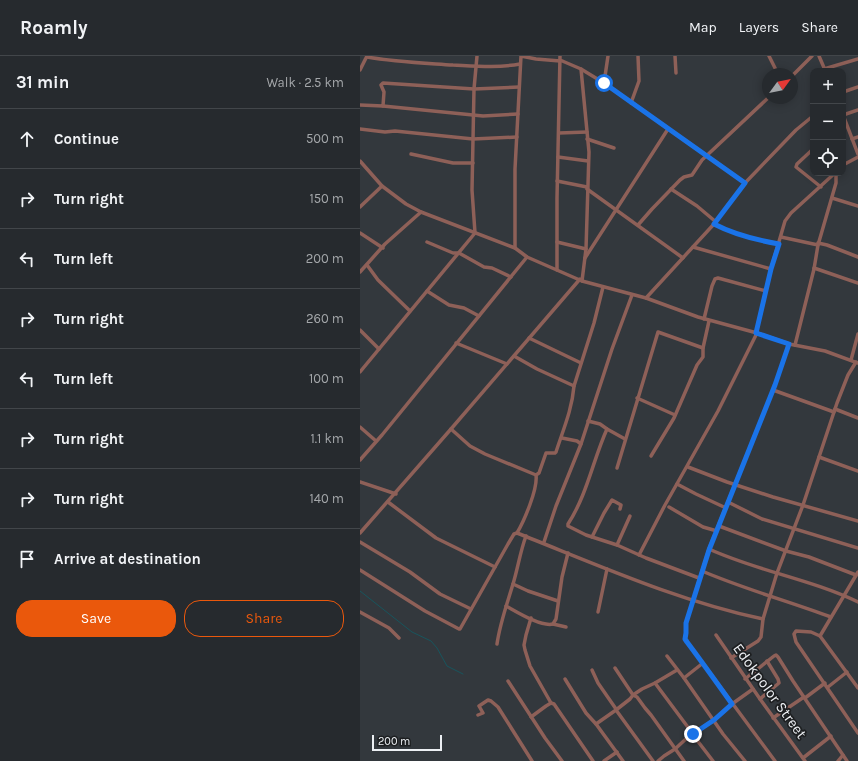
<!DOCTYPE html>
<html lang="en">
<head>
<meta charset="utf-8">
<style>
  :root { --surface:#262a2e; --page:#2e3236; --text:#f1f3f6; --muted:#a4a7aa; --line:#42464a; --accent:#ea580c }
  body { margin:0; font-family:Karla,sans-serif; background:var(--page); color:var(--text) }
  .controls { position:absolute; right:12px; top:12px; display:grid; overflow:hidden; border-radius:8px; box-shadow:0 2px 10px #0003 }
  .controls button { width:36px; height:36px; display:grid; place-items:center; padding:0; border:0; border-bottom:1px solid var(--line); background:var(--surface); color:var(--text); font:20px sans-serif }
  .compass { position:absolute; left:402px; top:12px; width:36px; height:36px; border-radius:50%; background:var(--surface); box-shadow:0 2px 10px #0003; rotate:57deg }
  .scale { position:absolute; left:12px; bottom:10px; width:70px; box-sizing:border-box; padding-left:4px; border:2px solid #eceff3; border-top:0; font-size:11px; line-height:14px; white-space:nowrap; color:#eceff3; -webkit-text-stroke:3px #1d1f21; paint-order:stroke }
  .stop { position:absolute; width:12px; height:12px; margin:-9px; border:3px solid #1a73e8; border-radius:50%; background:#fff }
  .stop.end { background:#1a73e8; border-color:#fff; box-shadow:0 1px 4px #0008 }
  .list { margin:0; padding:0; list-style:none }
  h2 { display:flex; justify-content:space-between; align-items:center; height:52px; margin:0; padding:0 16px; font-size:17px }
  h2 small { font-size:13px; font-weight:400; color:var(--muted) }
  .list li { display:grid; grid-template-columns:26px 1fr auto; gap:12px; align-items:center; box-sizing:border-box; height:60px; padding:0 16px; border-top:1px solid var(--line) }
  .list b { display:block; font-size:15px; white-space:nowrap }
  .list em { font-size:13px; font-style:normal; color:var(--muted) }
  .actions { display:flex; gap:8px; padding:12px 16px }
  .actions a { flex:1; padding:9px 0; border:1px solid var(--accent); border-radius:16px; text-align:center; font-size:14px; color:var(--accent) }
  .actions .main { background:var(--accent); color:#fff }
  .icon { flex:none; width:22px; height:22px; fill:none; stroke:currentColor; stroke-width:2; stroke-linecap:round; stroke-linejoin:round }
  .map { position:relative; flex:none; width:498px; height:705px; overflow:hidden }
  header { display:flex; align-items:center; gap:24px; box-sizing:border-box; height:56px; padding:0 20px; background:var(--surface); border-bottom:1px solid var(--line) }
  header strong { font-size:19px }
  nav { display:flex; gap:22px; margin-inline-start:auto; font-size:14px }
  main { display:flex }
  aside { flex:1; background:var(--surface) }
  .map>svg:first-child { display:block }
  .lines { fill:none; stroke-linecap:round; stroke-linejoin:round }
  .stream { stroke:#18555d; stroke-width:1 }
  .minor { stroke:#8e6058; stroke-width:3.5 }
  .route { stroke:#1a73e8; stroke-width:5 }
  .labels { text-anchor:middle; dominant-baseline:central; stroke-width:3.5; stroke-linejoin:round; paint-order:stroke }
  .street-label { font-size:15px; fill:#eceff3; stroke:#1d1f21 }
</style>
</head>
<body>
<header>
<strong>Roamly</strong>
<nav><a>Map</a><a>Layers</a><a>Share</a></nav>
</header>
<main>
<aside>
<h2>31 min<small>Walk · 2.5 km</small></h2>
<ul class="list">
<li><svg class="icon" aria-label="ahead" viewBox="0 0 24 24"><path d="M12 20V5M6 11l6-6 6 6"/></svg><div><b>Continue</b></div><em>500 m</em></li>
<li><svg class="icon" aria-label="right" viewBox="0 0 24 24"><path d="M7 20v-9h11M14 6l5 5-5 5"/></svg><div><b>Turn right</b></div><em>150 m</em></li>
<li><svg class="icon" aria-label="left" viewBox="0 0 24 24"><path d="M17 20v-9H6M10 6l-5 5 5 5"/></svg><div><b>Turn left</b></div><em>200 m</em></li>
<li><svg class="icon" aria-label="right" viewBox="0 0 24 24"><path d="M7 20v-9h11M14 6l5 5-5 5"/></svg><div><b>Turn right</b></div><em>260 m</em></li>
<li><svg class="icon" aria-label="left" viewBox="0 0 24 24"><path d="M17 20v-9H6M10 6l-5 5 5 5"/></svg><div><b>Turn left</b></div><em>100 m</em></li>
<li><svg class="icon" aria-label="right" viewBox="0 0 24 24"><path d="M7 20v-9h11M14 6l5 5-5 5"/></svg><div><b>Turn right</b></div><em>1.1 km</em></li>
<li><svg class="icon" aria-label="right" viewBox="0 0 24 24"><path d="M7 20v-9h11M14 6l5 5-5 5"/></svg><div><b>Turn right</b></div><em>140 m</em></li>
<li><svg class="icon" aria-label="arrive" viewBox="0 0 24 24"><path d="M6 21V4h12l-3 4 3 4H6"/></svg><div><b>Arrive at destination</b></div></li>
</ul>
<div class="actions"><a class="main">Save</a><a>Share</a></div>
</aside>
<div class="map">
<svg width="498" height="705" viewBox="0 0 498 705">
  <rect width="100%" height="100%" fill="#33383d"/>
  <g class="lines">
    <polyline class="stream" points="0,535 52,576 71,585 77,592 87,610 103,618"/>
    <g class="minor">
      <polyline points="315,0 316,17"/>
      <polyline points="409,0 418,18"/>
      <polyline points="459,0 465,14"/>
      <path d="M7,1C35,6 64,7 93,9C115,10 138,12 160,8"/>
      <polyline points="200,4 221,13 244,27 385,127"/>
      <polyline points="221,13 229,96 226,193 222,225"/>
      <polyline points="464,13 498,3"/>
      <polyline points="0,14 7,0"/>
      <polyline points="432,20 452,0"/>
      <polyline points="244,27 248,0"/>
      <polyline points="483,36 498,31"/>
      <polyline points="271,47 279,25 278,0"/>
      <polyline points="0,49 23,50 24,36 21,29 23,27 114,33 159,31"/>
      <polyline points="23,50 123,60 158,58"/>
      <polyline points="483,59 498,98"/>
      <polyline points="483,59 498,54"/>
      <polyline points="0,73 25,76 35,75 113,83 157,81"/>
      <polyline points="199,77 227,76"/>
      <polyline points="227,83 254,92"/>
      <polyline points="492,83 498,81"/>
      <polyline points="452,94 437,108 436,111 461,131"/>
      <polyline points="51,98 93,107 113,107"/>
      <polyline points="198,101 228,105"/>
      <polyline points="0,105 22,130 46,148 61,156 155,192 167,201 222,225 286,242 338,261 397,277 429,288 465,295 498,307"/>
      <polyline points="483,109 498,101"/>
      <polyline points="197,125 227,131"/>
      <polyline points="227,133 323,202"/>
      <polyline points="311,133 337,150 356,166"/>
      <polyline points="472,142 498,150"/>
      <polyline points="0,151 22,130"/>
      <path d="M354,168C375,179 396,184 419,188"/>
      <polyline points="278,169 292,153 320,124 324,121 332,119 342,104 408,42"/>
      <polyline points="0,177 23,192"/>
      <polyline points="421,181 458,189"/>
      <polyline points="67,186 93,197 99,197 124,211 132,212 151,221"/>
      <polyline points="197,186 226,193"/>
      <polyline points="458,187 467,189 498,201"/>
      <polyline points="333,191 411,213"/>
      <polyline points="155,192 155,113 161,0 176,3 200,5"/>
      <polyline points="225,202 308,73"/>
      <polyline points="7,209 18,224 50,255"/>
      <polyline points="454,212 498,227"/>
      <polyline points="197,214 197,142 200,0"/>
      <polyline points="0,216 25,188 61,156"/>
      <polyline points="67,235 89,249 104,252 119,260"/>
      <polyline points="286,242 354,168 385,127 436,74 453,60"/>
      <polyline points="344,263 352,230 355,223 358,222 406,235"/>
      <polyline points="0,274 19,293"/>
      <polyline points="396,277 411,213 425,165 431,157 475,117"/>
      <polyline points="169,282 221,307"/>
      <polyline points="96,287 147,308"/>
      <polyline points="435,289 454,213 458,189 476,127 476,117"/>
      <polyline points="154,300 177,313 214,330 234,267 243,231"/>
      <polyline points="491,304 498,278"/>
      <polyline points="0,316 115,177 112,134 114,33 117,0"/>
      <polyline points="413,334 474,356"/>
      <polyline points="277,342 315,359"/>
      <polyline points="475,353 498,362"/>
      <polyline points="228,365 240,368 247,373"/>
      <polyline points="0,371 16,385"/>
      <polyline points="91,373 220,223"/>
      <polyline points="202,382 217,385 221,388"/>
      <path d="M265,383L247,373C233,404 227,439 208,468V470L226,479L257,489L286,502L339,522"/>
      <polyline points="291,400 314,362 337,309 343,301 343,292 349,265"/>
      <polyline points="459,401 498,415"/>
      <polyline points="0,404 22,379 167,201"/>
      <polyline points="328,411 367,426 413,441 498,465"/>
      <polyline points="257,412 298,276 343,292"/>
      <path d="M176,419L179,417L186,397H195L196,396C203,374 212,354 214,330"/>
      <polyline points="0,426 36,438"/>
      <polyline points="317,428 336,438 366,452"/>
      <polyline points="28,446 76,482 135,511"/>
      <polyline points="368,446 402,463 498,492"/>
      <polyline points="309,451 343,471 357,475"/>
      <polyline points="359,470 426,495 449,501 496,519"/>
      <path d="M0,477L91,373L110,390L125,398L176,419C178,433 164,465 157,477"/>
      <polyline points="232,481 244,457 252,444 261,449 260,453"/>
      <polyline points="0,486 50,516 80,538 111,553"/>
      <polyline points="184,486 196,450 221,388 252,293 272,239"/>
      <polyline points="257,489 270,460"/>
      <path d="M349,493C397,515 450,523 498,546"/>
      <polyline points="279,499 305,449 358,355 397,277"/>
      <path d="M0,514L65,555L99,573H100L148,488L154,478L157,477C238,509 318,545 403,563"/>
      <path d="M342,515C384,533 428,545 471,561"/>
      <polyline points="498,516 460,580 451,576 436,575 434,578 436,586 498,677"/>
      <polyline points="153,528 168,535 198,545"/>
      <path d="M146,550C157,556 181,571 193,568L196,563L202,521L208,497"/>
      <polyline points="0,556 29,572 39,582"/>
      <polyline points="238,556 247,513"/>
      <polyline points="171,562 166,579 164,589 165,594 170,610 191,647 194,648 233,705"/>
      <polyline points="193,568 206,571"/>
      <polyline points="356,579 400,643 445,705"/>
      <polyline points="460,580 498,632"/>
      <path d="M137,588C140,567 147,548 153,528C158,512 160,496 166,480"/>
      <polyline points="307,600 324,622 363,678 385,705"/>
      <polyline points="371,602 398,585 401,581 403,563 417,517 443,449 477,347 488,319 496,306"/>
      <polyline points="255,612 273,639 270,643 256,654 293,705"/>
      <polyline points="232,614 238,627 256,653"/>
      <polyline points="317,614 295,627 333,678"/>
      <polyline points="324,622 343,607"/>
      <polyline points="205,623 226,657 236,668"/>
      <polyline points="385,623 414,600 416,599 418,601 433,625 487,705"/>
      <polyline points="148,625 185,682 202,705"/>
      <polyline points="295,627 282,633 273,639 277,641 285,652 291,659 324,705"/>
      <polyline points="468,631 487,616"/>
      <polyline points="445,642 465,627"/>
      <polyline points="400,643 419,627 418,623 407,605"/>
      <polyline points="256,654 236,668 263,705"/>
      <polyline points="118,659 123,657 119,650 128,644 131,645 138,651 172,705"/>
      <polyline points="171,661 186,650 191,647"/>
      <polyline points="413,662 444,641"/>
      <polyline points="333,679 353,705"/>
      <polyline points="443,702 471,680"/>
      <polyline points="244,705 257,696"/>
      <polyline points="298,705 304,700 315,693 327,682 354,664 372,648 393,633"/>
      <polyline points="415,705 325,583 326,577 326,567 349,493 415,329 429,288"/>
      <polyline points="478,705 483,699"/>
    </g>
  </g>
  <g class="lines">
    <path class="route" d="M244,27L385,127L354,168C375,179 396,184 419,188L411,213L396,277L429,288L415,329L349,494L326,567V577L325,583L327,586C342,606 357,627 372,648L354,664L333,678"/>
  </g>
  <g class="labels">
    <g class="street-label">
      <text transform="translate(410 635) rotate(54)">Edokpolor Street</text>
    </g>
  </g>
</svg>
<div class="controls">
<button>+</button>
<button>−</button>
<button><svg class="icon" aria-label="locate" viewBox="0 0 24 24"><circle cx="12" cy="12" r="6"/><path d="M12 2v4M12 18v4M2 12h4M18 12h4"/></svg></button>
</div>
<svg class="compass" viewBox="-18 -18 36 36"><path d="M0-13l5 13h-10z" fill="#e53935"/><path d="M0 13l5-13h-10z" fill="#a4a7aa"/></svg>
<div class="scale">200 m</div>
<div class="stop" style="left:244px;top:27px"></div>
<div class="stop end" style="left:333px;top:678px"></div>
</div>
</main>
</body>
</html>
